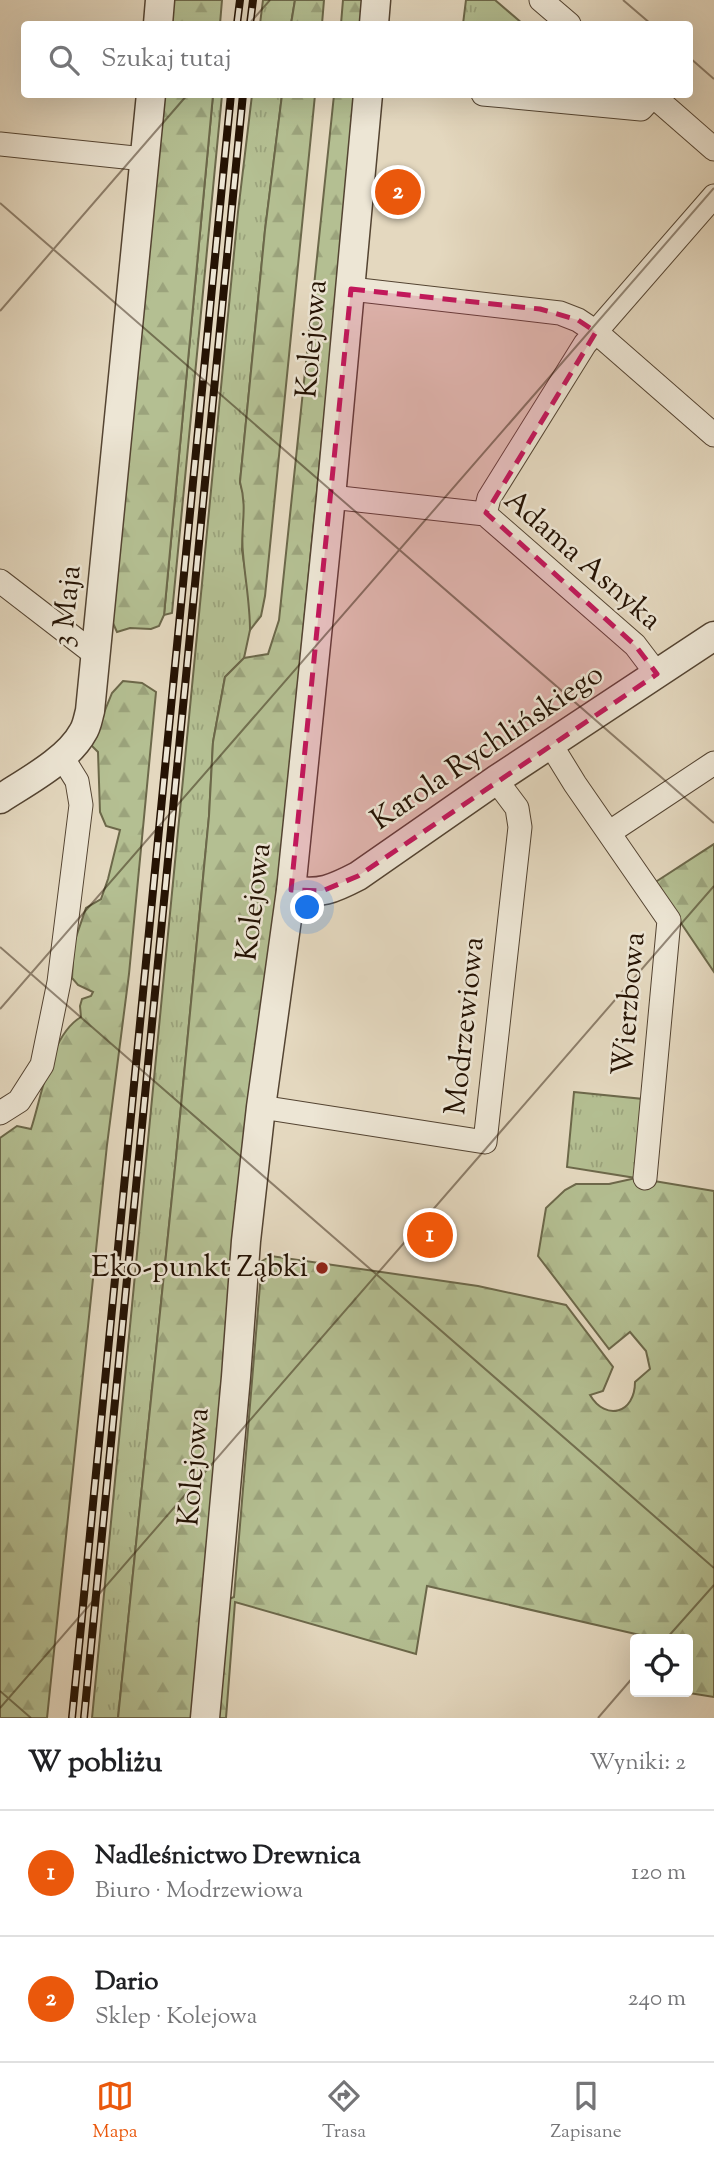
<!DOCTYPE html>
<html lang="pl">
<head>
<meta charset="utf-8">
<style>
  :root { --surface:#fff; --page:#f2f2f2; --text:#202124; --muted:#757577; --line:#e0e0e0; --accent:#ea580c }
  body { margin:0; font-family:"Sorts Mill Goudy",serif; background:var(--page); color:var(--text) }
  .controls { position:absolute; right:21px; bottom:21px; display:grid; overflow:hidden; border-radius:7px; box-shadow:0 7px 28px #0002 }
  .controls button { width:63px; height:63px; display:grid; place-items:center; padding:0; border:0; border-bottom:2px solid var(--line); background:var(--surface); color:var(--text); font:35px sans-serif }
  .you { position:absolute; left:308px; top:908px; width:24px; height:24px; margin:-18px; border:5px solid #fff; border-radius:50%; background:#1a73e8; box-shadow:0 0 0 10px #1a73e833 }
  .badge { display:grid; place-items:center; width:46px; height:46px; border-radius:50%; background:var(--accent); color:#fff; font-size:23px; font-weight:700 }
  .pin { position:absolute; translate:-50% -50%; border:4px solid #fff; box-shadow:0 2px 7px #0006 }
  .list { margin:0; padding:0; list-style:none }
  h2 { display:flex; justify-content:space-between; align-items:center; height:91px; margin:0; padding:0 28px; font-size:30px }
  h2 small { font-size:23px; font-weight:400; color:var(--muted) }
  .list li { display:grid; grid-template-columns:46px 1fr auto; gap:21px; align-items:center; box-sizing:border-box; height:126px; padding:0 28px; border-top:2px solid var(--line) }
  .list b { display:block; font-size:26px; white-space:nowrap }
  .list p { margin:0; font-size:23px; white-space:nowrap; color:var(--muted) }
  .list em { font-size:23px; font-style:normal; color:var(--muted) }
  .icon { flex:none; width:38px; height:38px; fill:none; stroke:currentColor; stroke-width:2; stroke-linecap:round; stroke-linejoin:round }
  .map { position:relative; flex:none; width:714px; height:1718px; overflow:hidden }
  .search { position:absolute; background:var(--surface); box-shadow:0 7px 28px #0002; left:21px; right:21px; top:21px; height:77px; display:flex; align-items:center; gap:18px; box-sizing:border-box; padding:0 24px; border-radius:7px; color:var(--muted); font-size:26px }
  .sheet { height:343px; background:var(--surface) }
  nav { display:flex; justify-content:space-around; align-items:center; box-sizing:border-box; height:98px; border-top:2px solid var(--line); background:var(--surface); font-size:19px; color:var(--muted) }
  nav a { display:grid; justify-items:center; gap:4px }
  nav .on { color:var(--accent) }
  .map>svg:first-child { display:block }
  .grass { fill:url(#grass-tufts); stroke:#6c684a; stroke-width:2 }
  .forest { fill:url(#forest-firs); stroke:#6c684a; stroke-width:2 }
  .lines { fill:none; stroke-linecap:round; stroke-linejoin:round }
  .minor-casing { stroke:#544432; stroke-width:25 }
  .tertiary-casing { stroke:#544432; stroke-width:31 }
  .minor { stroke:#ede6d5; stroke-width:23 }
  .tertiary { stroke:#ede6d5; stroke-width:28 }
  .rail-casing { stroke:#241203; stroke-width:8 }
  .rail { stroke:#ede6d5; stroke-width:5; stroke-dasharray:16; stroke-linecap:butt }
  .marked { fill:#c2185b; fill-opacity:0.2; stroke:#c2185b; stroke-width:5; stroke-dasharray:14 9; stroke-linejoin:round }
  .ticks { fill:none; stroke:#241203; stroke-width:2; stroke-opacity:0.45 }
  .poi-dot { fill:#8f2418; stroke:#ede6d5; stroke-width:2.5 }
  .labels { text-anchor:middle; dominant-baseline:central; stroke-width:5; stroke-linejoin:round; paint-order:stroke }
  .street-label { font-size:30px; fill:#241203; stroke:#ede6d5 }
  .poi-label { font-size:30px; fill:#241203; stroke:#ede6d5; text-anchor:end }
</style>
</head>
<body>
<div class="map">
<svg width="714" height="1718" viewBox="0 0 714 1718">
  <defs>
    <pattern id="grass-tufts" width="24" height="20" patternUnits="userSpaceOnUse" patternTransform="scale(1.75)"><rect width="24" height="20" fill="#b4bf92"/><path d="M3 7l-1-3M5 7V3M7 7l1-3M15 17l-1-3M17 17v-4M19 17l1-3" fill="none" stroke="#9ba37c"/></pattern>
    <pattern id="forest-firs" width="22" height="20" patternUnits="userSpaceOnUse" patternTransform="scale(1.75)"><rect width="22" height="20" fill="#b4bf92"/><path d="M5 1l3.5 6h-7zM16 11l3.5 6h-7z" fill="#9ba37c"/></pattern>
  </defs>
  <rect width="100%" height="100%" fill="#e4d8bf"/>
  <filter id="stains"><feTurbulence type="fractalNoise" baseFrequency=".00286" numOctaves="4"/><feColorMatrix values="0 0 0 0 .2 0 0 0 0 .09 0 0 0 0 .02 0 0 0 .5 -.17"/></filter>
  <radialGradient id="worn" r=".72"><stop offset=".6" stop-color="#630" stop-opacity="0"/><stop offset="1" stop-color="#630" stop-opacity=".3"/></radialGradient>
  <g class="grass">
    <polygon points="263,0 295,0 291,24 260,24"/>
    <polygon points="466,0 495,0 523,24 463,24"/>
    <polygon points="213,95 222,95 172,613 164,615"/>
    <polygon points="252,95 282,95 265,230 240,482 245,500 242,550 250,601 250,630 244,658 225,677 213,742 209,816 176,1158 118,1718 92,1718 238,212"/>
    <polygon points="574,1092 643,1099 636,1178 567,1167"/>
  </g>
  <g class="forest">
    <polygon points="171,0 222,0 220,24 169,24"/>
    <polygon points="295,0 324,0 322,24 291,24"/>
    <polygon points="343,0 365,0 363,24 341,24"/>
    <polygon points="162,95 213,95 164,615 159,626 151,629 130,628 117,632 112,621"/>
    <path d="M282,95H315L265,596L261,616L250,630C250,604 245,579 243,553C240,527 248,510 240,482L265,230Z"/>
    <polygon points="334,95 356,95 196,1718 118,1718 176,1158 209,816 213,742 225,677 244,658 268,654 279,620"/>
    <path d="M123,681L142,683L156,692L129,974L107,1145L47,1718H0V1138L17,1126L31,1129C42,1096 50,1035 81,1017L80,1006L82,999L91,996L93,992L78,985L72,978L74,943L86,908L101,899L108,879L120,830L106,826L100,812L98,752L91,745L112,693Z"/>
    <polygon points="714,844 714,972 654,883"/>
    <path d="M636,1178L714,1191V1697L683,1692H688V1639H639L640,1635L427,1586L416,1654L235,1602L226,1718H213L224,1601L234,1597L262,1261L271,1256L478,1286L566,1305L613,1367L603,1391L590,1395C606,1422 635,1413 635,1382L650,1369L646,1351L630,1332L609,1349L538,1256L546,1208L565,1190L576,1184H609Z"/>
  </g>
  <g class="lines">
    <g class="minor-casing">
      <g id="minor">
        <polyline points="541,0 569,24"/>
        <polyline points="483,94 641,109 653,96"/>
        <polyline points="651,94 714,149"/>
        <polyline points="0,144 144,159"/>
        <polyline points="351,289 560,313 578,320 596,332 714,435"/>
        <polyline points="331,497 485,514 635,645 657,674"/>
        <polyline points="485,514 489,498 585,344 714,196"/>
        <polyline points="0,581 96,655"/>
        <polyline points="551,745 575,784 669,920 645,1178"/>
        <polyline points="610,832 714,763"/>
        <polyline points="261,1107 485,1142 520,827 517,808 496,780"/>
        <polyline points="0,1113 19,1101 42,1065 59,982 81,805 77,781 62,757"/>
      </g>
    </g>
    <g class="tertiary-casing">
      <g id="tertiary">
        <polyline points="158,24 160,0"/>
        <polyline points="374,24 376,0"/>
        <path d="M0,799C26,782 68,760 83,732C87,726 88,718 90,711L151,94"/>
        <path d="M291,890C320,895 333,889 358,876L496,780L714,636"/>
        <polyline points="205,1718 236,1377 246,1241 261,1107 291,890 331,497 368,94"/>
      </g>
    </g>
    <use href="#minor" class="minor"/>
    <use href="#tertiary" class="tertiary"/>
    <g class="rail-casing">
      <g id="rail">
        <polyline points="237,24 240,0"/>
        <polyline points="250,24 253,0"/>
        <polyline points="72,1718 231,94"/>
        <polyline points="84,1718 243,94"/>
      </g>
    </g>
    <use href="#rail" class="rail"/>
  </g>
  <path class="marked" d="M351,289L540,309L578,320L596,332L486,513L635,645L657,674L358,876L322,891L291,890Z"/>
  <path class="ticks" d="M623,0L651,24M249,24L270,0M690,58L714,79M0,203L714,823M0,311L188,94M0,947L714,1568M0,1009L714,188M666,1639L714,1585M0,1691L31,1718M0,1708L714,886M598,1718L635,1675"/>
  <circle class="poi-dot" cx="322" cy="1268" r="7"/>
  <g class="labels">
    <g class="street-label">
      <text transform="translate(313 339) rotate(-85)">Kolejowa</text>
      <text transform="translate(582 561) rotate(41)">Adama Asnyka</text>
      <text transform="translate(68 606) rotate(-84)">3 Maja</text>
      <text transform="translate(488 748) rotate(-34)">Karola Rychlińskiego</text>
      <text transform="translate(255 902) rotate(-83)">Kolejowa</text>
      <text transform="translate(630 1004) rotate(-85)">Wierzbowa</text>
      <text transform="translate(466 1026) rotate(-84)">Modrzewiowa</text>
      <text transform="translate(195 1467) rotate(-85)">Kolejowa</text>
    </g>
    <g class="poi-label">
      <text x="308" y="1268">Eko-punkt Ząbki</text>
    </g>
  </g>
  <rect width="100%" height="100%" filter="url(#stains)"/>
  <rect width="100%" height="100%" fill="url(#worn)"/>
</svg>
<div class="controls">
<button><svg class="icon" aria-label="locate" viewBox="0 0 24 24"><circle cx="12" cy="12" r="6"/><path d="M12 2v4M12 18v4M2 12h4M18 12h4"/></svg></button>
</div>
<div class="you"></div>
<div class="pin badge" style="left:430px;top:1235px">1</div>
<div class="pin badge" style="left:398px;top:192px">2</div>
<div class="search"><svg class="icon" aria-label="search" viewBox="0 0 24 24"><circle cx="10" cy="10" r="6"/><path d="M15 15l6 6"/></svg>Szukaj tutaj</div>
</div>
<section class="sheet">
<h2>W pobliżu<small>Wyniki: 2</small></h2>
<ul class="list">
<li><span class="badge">1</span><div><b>Nadleśnictwo Drewnica</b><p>Biuro · Modrzewiowa</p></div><em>120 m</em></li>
<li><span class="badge">2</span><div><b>Dario</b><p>Sklep · Kolejowa</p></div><em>240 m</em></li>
</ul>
</section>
<nav>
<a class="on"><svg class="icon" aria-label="map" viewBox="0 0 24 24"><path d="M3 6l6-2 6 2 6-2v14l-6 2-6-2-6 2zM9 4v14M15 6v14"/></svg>Mapa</a>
<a><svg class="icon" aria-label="directions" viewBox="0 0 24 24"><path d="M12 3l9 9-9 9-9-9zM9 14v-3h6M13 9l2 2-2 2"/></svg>Trasa</a>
<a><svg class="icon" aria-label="saved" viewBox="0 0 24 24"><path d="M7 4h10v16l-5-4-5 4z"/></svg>Zapisane</a>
</nav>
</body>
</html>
